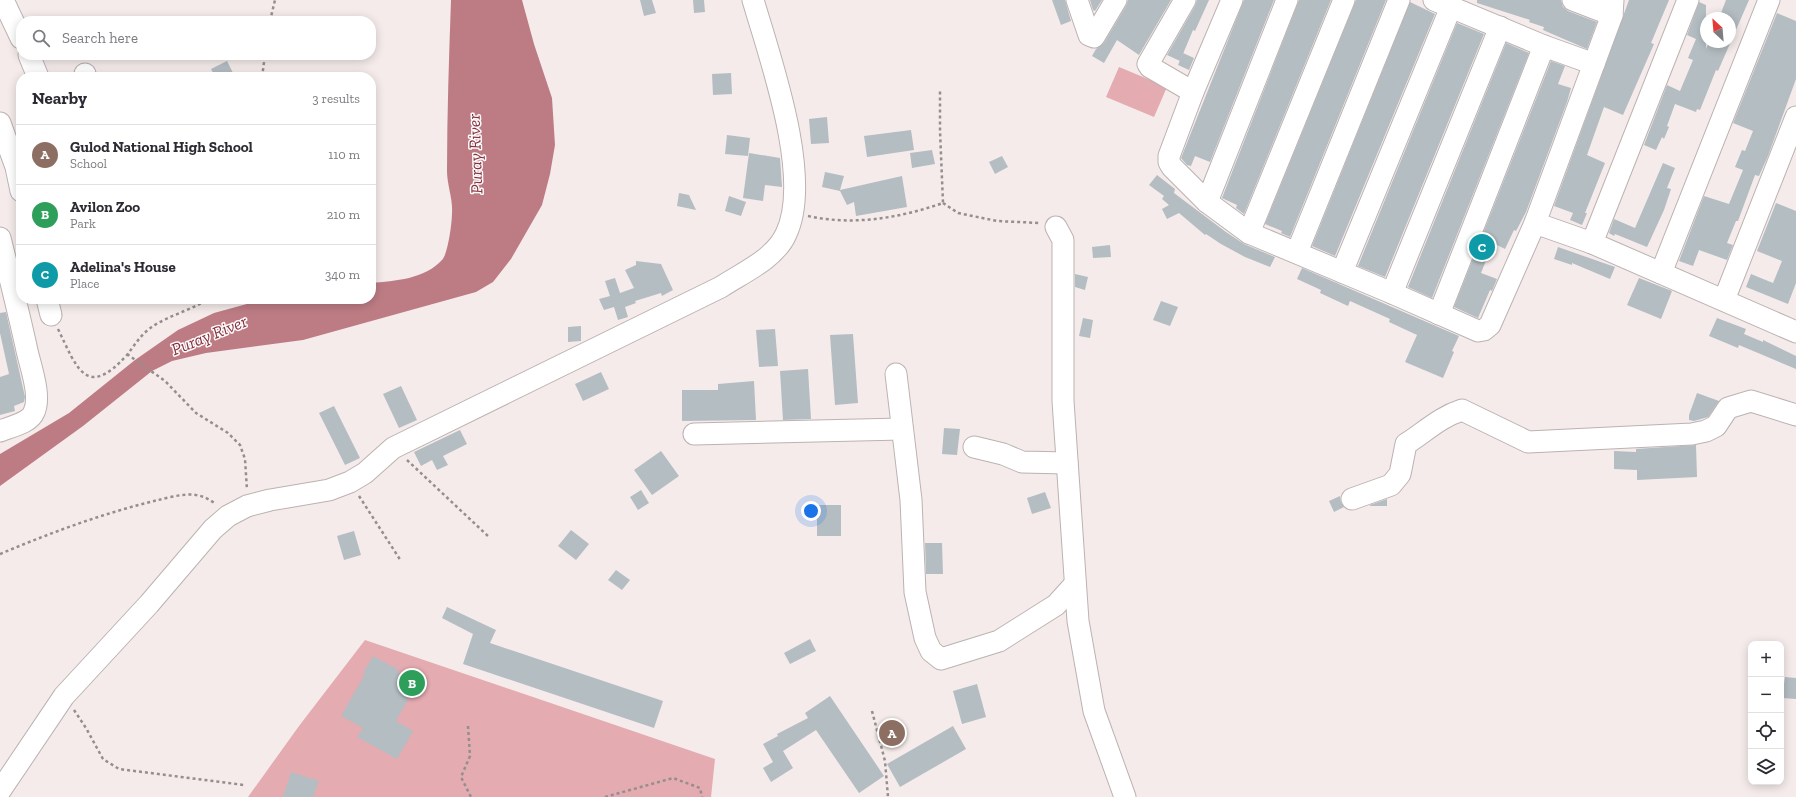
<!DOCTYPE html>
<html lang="en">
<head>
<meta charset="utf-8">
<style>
  :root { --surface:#fff; --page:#f2f2f3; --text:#2b2b33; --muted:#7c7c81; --line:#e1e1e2; --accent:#1683ab }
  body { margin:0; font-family:"Zilla Slab",serif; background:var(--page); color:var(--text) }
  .controls { position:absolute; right:12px; bottom:12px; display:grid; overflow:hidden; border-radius:8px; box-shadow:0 2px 10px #0003 }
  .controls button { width:36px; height:36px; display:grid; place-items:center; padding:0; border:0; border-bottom:1px solid var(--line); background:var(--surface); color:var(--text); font:20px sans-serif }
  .compass { position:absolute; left:1700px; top:12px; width:36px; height:36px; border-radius:50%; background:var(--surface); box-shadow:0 2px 10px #0003; rotate:334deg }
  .you { position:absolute; left:811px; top:511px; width:14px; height:14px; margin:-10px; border:3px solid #fff; border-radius:50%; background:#1a73e8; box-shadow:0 0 0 6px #1a73e833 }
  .badge { display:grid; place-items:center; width:26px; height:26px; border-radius:50%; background:var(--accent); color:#fff; font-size:13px; font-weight:700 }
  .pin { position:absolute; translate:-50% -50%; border:2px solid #fff; box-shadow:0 1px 4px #0006 }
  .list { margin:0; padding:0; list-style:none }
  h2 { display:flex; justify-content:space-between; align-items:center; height:52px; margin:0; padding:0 16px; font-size:17px }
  h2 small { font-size:13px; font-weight:400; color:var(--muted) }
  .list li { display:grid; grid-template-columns:26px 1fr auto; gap:12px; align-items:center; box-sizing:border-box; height:60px; padding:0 16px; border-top:1px solid var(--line) }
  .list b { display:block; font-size:15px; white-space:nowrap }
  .list p { margin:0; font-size:13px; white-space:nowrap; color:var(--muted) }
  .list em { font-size:13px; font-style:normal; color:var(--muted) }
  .icon { flex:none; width:22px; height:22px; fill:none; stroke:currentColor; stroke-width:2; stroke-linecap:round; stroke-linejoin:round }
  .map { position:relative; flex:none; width:1796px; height:797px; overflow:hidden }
  .search { position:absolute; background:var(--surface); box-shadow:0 2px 10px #0003; left:16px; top:16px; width:360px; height:44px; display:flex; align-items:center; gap:10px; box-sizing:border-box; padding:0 14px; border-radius:16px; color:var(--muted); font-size:15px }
  .panel { position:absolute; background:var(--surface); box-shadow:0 2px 10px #0003; left:16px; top:72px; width:360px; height:232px; border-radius:16px }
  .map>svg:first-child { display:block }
  .green { fill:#e4abb1 }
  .water { fill:#bd7c84 }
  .building { fill:#b4bdc2 }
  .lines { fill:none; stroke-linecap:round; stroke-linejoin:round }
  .minor-casing { stroke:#bcb2b2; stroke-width:23 }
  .path { stroke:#958e8e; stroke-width:2.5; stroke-dasharray:3 3; stroke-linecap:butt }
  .minor { stroke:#fff; stroke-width:21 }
  .labels { text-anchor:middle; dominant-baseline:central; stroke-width:3; stroke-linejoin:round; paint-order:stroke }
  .water-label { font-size:17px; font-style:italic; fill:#833241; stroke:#fefafa }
</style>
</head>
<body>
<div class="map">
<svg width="1796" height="797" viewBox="0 0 1796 797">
  <rect width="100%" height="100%" fill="#f5ebeb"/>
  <g class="green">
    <polygon points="1119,67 1167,87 1154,117 1106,97"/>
    <polygon points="365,640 715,759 711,797 248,797 299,726"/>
  </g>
  <path class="water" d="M451,0H522L534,44L552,98L555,145L550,174L542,205L511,259L493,282L476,292L303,340L206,353L172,361L152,371L83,426L0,486V454L69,413L135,360L178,330L214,313L265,299H371V283C395,281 425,279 442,260C448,254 452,223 452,213C453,199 447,185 447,171C447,114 449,57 451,0Z"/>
  <g class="building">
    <polygon points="640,0 652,0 656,13 644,16"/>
    <polygon points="693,0 704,0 705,12 694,13"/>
    <polygon points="1052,0 1065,0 1071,21 1061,25"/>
    <polygon points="1090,0 1102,0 1095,11 1093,10"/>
    <polygon points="1128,0 1171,0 1139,55 1117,40 1104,63 1092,56 1096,49 1104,43 1126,6"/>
    <polygon points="1197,0 1209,0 1195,31 1193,30 1180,61 1167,55 1195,6"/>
    <polygon points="1244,0 1274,0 1210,162 1195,156 1191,166 1187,165 1181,158"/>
    <polygon points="1299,0 1331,0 1244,214 1236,208 1237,205 1222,198"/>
    <polygon points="1356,0 1386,0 1290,237 1281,233 1282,231 1265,224"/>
    <polygon points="1477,0 1561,0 1563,7 1568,11 1597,22 1587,49 1543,30 1544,27 1529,22 1530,20 1477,3"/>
    <polygon points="1629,0 1669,0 1651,43 1654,44 1623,115 1604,107 1587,155 1605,163 1585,213 1587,213 1582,225 1570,220 1573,213 1554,206"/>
    <polygon points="1726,0 1749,0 1718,71 1716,70 1700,110 1697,109 1696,112 1675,104 1667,126 1669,127 1664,139 1662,137 1656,150 1644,145 1667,85 1680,91 1693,60 1688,58 1696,39 1687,35 1699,2 1706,5 1706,49 1709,42 1730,42 1730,18 1719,18"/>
    <polygon points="1410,2 1435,14 1335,256 1312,246"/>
    <polygon points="1777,13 1796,21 1796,79 1768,156 1759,176 1755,175 1738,221 1736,221 1727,243 1733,245 1727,260 1699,250 1693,266 1679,261 1704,196 1729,204 1743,170 1735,167 1742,150 1745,151 1753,131 1733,123"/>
    <polygon points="1457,23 1484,34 1385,277 1358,266"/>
    <polygon points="1506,43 1529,53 1432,298 1408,287"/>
    <polygon points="1183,53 1194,58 1189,70 1178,65"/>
    <polygon points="227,61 235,77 215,77 211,69"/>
    <polygon points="1551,61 1565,66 1558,84 1571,88 1567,102 1526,212 1516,231 1514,230 1505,249 1493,243 1481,273 1497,279 1492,291 1490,290 1478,318 1454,307"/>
    <polygon points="731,73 732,94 713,95 712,74"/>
    <polygon points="827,117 829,143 811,144 809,119"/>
    <polygon points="911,130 914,150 867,157 864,136"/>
    <polygon points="727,135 750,138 748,156 725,154"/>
    <polygon points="932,150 935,164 912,168 910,153"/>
    <polygon points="749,153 780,158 782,187 765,185 763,201 743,198"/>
    <polygon points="1002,156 1008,167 995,174 989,162"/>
    <polygon points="1663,163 1675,168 1667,188 1671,189 1664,210 1647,247 1615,234 1614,236 1609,233 1614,219 1635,228"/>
    <polygon points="825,172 844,176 840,190 902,176 907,207 856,216 854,202 847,205 840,191 822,187"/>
    <polygon points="1157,175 1175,189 1174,193 1226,232 1244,244 1275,257 1270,267 1245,257 1221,244 1206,234 1205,235 1179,213 1167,219 1162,209 1169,205 1162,199 1164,196 1149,185"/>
    <polygon points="679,193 689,195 696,210 677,206"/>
    <polygon points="729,196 746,202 741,216 725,211"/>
    <polygon points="1776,203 1796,211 1796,283 1788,304 1746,287 1751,274 1773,283 1782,261 1757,251"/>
    <polygon points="1110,245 1111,257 1093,258 1092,247"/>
    <polygon points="1558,247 1615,267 1610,279 1572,263 1572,265 1554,259"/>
    <polygon points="636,261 661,264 673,290 662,296 661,293 635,301 636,303 625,307 628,317 618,320 614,307 604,310 599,299 610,296 605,281 615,278 620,293 634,288 625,270 636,265"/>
    <polygon points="1302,268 1459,336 1452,351 1454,352 1443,378 1405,362 1417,335 1389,322 1390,319 1350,301 1348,306 1320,293 1321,290 1297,279"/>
    <polygon points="1075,274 1088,277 1085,290 1075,287"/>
    <polygon points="1639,278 1672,291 1661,319 1627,305"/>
    <polygon points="1161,301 1178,307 1170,326 1153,320"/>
    <polygon points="6,312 25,397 24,402 14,406 15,411 0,415 0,377 9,374 0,333 0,313"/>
    <polygon points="1083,318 1093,320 1090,338 1079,336"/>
    <polygon points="1717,318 1746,329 1744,334 1763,342 1763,340 1796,356 1796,369 1739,345 1738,348 1709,336"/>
    <polygon points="581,326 581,341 568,342 568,327"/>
    <polygon points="775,329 778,366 759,367 756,330"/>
    <polygon points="853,334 858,403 835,405 830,335"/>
    <polygon points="808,369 811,419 783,420 780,371"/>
    <polygon points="601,372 609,389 583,401 575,384"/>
    <polygon points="754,381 756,420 682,421 682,390 718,390 718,384"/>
    <polygon points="401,386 417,420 399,428 383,394"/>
    <polygon points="1697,393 1719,401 1708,417 1694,421 1689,420 1689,415"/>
    <polygon points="334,406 360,458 345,465 319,413"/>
    <polygon points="944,428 960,429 957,455 942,454"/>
    <polygon points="460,430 467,444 443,456 448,465 437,470 432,460 421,466 414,452"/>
    <polygon points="1696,445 1697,477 1637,480 1637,470 1614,469 1614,451 1636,452 1636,449"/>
    <polygon points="661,451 679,476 652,495 634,470"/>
    <polygon points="641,490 649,503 638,510 630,497"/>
    <polygon points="1045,492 1051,508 1032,514 1027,498"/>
    <polygon points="1340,496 1341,503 1344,507 1334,512 1329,501"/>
    <polygon points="1387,499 1387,506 1370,506 1370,505"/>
    <rect x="817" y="505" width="24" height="31"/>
    <polygon points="571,530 589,544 576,560 558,546"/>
    <polygon points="354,531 361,555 344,560 337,536"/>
    <polygon points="925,543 942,543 943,574 926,574"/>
    <polygon points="616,570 630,580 622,590 608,580"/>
    <polygon points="447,607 496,630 490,643 663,701 654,728 463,664 473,634 442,618"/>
    <polygon points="810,639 816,651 790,664 784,653"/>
    <polygon points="373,656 399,670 397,672 417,683 396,721 413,731 397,759 357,737 363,728 341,716 365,674 363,673"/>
    <polygon points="1785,677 1796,678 1796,699 1782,698"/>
    <polygon points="977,684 986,717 962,724 953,691"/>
    <polygon points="830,696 884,776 859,793 816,730 783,751 793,768 771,782 763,768 773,762 763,744 778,736 777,734 808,718 805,713"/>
    <polygon points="953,726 966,749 900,787 887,764"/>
    <polygon points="291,772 319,781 313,797 283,797"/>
  </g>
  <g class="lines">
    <g class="minor-casing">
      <g id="minor">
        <polyline points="3,0 21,38"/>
        <polyline points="1077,0 1089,35 1094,37 1116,0"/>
        <polyline points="1185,0 1148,64 1150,67 1193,92"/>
        <polyline points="1232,0 1193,92 1169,156 1169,162 1172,167 1207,202 1249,233 1392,293 1478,331 1484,330 1490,325 1535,223 1612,15 1613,0"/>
        <polyline points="1434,0 1544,46 1594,64"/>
        <polyline points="1573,0 1612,15"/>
        <polyline points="29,55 38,77"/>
        <polyline points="85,74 85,77"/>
        <polyline points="0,123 16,167 21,191"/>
        <polyline points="1207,202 1287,0"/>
        <polyline points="1535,223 1592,243 1796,332"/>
        <polyline points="1056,227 1063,240 1063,401 1078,621 1094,711 1125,797"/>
        <polyline points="1249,233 1344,0"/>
        <path d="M0,238C9,274 18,310 26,346C29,363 42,395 34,412C30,423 10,427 0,431"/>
        <polyline points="1592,243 1688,0"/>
        <polyline points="1297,252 1399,0"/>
        <polyline points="1342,272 1451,7"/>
        <polyline points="1661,273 1769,0"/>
        <polyline points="1392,293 1500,27"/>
        <polyline points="47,299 51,315"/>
        <polyline points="1724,300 1796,117"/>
        <polyline points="1439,314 1544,46"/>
        <polyline points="896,374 911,500 915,592 925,638 931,651 941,659 999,641 1056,605 1075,584"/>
        <polyline points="694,434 902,429"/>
        <polyline points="974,447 1003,454 1022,462 1067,463"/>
        <path d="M1352,499L1391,485L1400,474L1406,444C1425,432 1440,417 1462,410L1528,442L1692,434L1706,431L1716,426L1728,408L1751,401L1796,415"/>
        <path d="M0,791L64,696L149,604L213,529L228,516L247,506L270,500L329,490L350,482L365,473L393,448L721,287C742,273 775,259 786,234C813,178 770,58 753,0"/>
      </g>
    </g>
    <g class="path">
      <polyline points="270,21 275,0"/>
      <polyline points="262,77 265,55"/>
      <polyline points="943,203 958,213 997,221 1040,223"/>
      <path d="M808,216C854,226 899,218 943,203L940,131V91"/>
      <path d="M58,329C77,368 86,400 127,355C134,346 140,336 149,329C166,316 190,311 208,299"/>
      <polyline points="127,354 165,381 196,413 228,433 240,445 245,459 247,490"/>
      <polyline points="407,460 489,537"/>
      <polyline points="359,496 401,561"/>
      <path d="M0,554C50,533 101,514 154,501C167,498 183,493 196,495C204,496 210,500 216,504"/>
      <polyline points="74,710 86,728 103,759 119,769 244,785"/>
      <polyline points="872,711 885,761 888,797"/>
      <polyline points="468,726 470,756 461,777 471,797"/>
      <polyline points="605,797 673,778 700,788 702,797"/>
    </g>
    <use href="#minor" class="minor"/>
  </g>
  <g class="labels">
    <g class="water-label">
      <text transform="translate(475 154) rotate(-92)">Puray River</text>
      <text transform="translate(209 335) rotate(-22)">Puray River</text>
    </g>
  </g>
</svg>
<div class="controls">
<button>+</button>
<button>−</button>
<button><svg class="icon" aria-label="locate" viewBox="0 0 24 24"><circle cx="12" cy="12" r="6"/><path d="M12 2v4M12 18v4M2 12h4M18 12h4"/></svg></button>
<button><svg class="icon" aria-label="layers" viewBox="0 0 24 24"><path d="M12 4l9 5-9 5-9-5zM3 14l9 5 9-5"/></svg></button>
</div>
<svg class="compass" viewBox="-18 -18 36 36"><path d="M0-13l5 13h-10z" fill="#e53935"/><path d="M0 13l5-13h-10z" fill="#7c7c81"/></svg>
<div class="you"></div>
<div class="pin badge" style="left:892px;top:733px;background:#8d6e63">A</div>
<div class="pin badge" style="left:412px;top:683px;background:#2e9e5b">B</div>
<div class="pin badge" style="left:1482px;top:247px;background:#0f9aa8">C</div>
<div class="search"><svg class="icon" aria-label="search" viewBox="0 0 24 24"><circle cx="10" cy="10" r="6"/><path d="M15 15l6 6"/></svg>Search here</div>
<section class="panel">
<h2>Nearby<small>3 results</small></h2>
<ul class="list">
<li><span class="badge" style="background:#8d6e63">A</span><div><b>Gulod National High School</b><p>School</p></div><em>110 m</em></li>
<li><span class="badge" style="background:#2e9e5b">B</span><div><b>Avilon Zoo</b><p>Park</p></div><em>210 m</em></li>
<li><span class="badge" style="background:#0f9aa8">C</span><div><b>Adelina's House</b><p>Place</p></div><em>340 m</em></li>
</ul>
</section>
</div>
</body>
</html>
